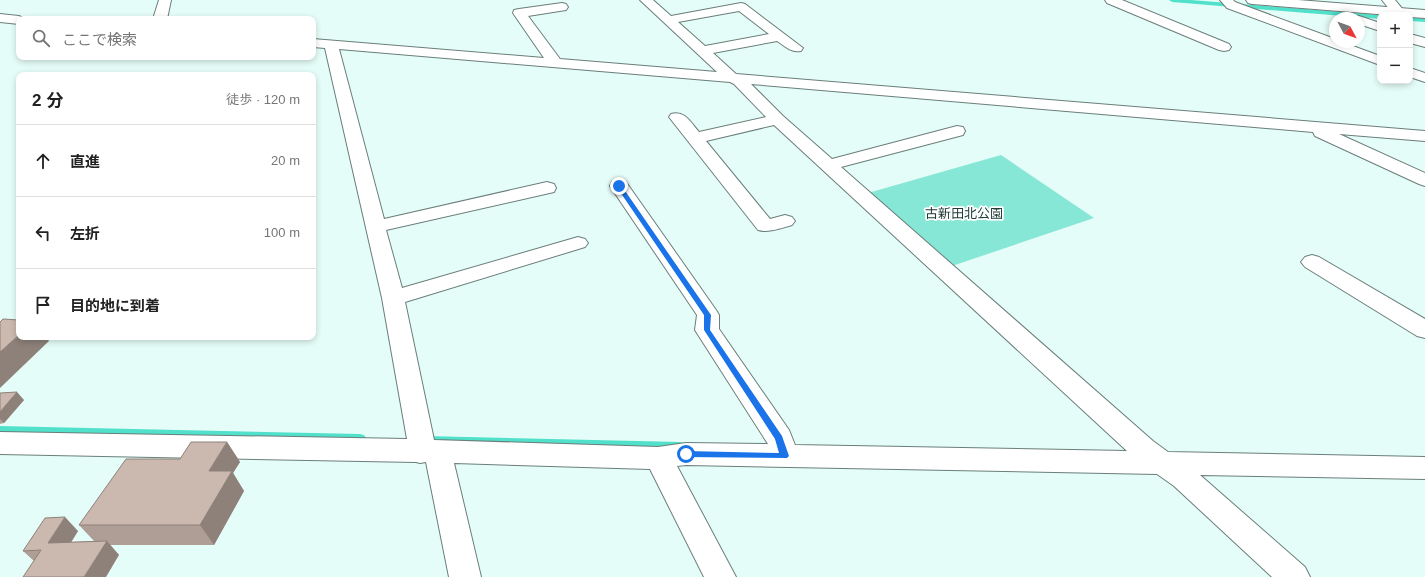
<!DOCTYPE html>
<html lang="ja">
<head>
<meta charset="utf-8">
<style>
  :root { --surface:#fff; --page:#f6f6f6; --text:#222; --muted:#767676; --line:#e0e0e0 }
  body { margin:0; font-family:Helvetica,"Noto Sans JP",sans-serif; background:var(--page); color:var(--text) }
  .controls { position:absolute; right:12px; top:12px; display:grid; overflow:hidden; border-radius:8px; box-shadow:0 2px 6px #0003 }
  .controls button { width:36px; height:36px; display:grid; place-items:center; padding:0; border:0; border-bottom:1px solid var(--line); background:var(--surface); color:var(--text); font:20px sans-serif }
  .compass { position:absolute; left:1329px; top:12px; width:36px; height:36px; border-radius:50%; background:var(--surface); box-shadow:0 2px 6px #0003; rotate:131deg }
  .stop { position:absolute; width:12px; height:12px; margin:-9px; border:3px solid #1a73e8; border-radius:50%; background:#fff }
  .stop.end { background:#1a73e8; border-color:#fff; box-shadow:0 1px 4px #0008 }
  .list { margin:0; padding:0; list-style:none }
  h2 { display:flex; justify-content:space-between; align-items:center; height:52px; margin:0; padding:0 16px; font-size:17px }
  h2 small { font-size:13px; font-weight:400; color:var(--muted) }
  .list li { display:grid; grid-template-columns:26px 1fr auto; gap:12px; align-items:center; box-sizing:border-box; height:72px; padding:0 16px; border-top:1px solid var(--line) }
  .list b { display:block; font-size:15px; white-space:nowrap }
  .list em { font-size:13px; font-style:normal; color:var(--muted) }
  .icon { flex:none; width:22px; height:22px; fill:none; stroke:currentColor; stroke-width:2; stroke-linecap:round; stroke-linejoin:round }
  .map { position:relative; flex:none; width:1425px; height:577px; overflow:hidden }
  .search { position:absolute; background:var(--surface); box-shadow:0 2px 6px #0003; left:16px; top:16px; width:300px; height:44px; display:flex; align-items:center; gap:10px; box-sizing:border-box; padding:0 14px; border-radius:8px; color:var(--muted); font-size:15px }
  .panel { position:absolute; background:var(--surface); box-shadow:0 2px 6px #0003; left:16px; top:72px; width:300px; height:268px; border-radius:8px }
  .map>svg:first-child { display:block }
  .green { fill:#86e7d6 }
  .lines { fill:none; stroke-linecap:round; stroke-linejoin:round }
  .stream { fill:#51e1cb; fill-rule:evenodd }
  .street-casing { stroke:#6a7e7a; stroke-width:2 }
  .secondary-casing { stroke:#6a7e7a; stroke-width:2 }
  .street { fill:#fff; fill-rule:evenodd }
  .secondary { fill:#fff; fill-rule:evenodd }
  .wall { fill:#af9e96 }
  .shaded-wall { fill:#8e817a }
  .building { fill:#cbb8af; stroke:#8e817a }
  .route { fill:#1a73e8 }
  .labels { text-anchor:middle; dominant-baseline:central; stroke-width:3.5; stroke-linejoin:round; paint-order:stroke }
  .park-label { font-size:13px; fill:#243c37; stroke:#fff }
</style>
</head>
<body>
<div class="map">
<svg width="1425" height="577" viewBox="0 0 1425 577">
  <rect width="100%" height="100%" fill="#e5fdf8"/>
  <polygon class="green" points="1001,155 1094,218 952,266 868,193"/>
  <g class="lines">
    <g class="stream">
      <polygon points="1169,0 1191,0 1380,15 1380,19 1172,2"/>
      <polygon points="1410,17 1425,18 1425,22 1410,21"/>
      <polygon points="0,426 360,434 364,435 366,438 364,441 360,442 0,434"/>
      <polygon points="425,436 680,442 684,443 686,446 684,449 680,450 425,444 421,443 419,440 421,437"/>
    </g>
    <g class="street-casing">
      <g id="street">
        <polygon points="159,0 171,0 167,19 153,19"/>
        <path d="M640,0H653L671,16L741,3L745,4L803,48L801,51C791,53 785,46 777,41L713,53L736,74L1425,131V141L1339,134L1425,173V186L1419,184L1315,136L1313,132L751,84L783,116L832,159L957,126L963,127L965,131L963,135L841,167L1153,441L1168,452L1425,457V479L1200,475L1305,567L1310,577H1272L1174,486L1157,474L686,465L677,466L736,577H704L650,469L454,463L481,577H449L426,462L420,463L416,462L0,454V432L407,439L382,298L325,48L313,47V39L544,58L513,13L514,10L519,9L562,3L566,4L568,7L566,10L528,16L560,59L717,72ZM739,11L769,34L705,46L678,22ZM339,49L730,82L734,84L766,117L699,132C691,123 685,110 671,114L669,117L758,230C769,233 781,228 792,225L795,221L792,217L785,215L770,219L706,141L774,125L1127,451L795,445L789,430L719,329V315L716,310L626,182L619,180L612,182L610,186L697,315L695,330L768,444L686,443L658,447L434,440L405,302L585,247L588,243L585,239L578,237L402,288L386,230L554,192L556,188L554,184L547,182L384,219Z"/>
        <polygon points="1105,0 1122,0 1229,44 1231,47 1229,50 1224,51 1219,50 1107,3"/>
        <polygon points="1220,0 1233,0 1235,2 1335,39 1335,42 1342,42 1380,56 1380,65 1227,8"/>
        <polygon points="1382,0 1395,0 1405,12 1404,15 1394,15"/>
        <polygon points="0,14 19,16 25,19 19,19 19,24 0,22"/>
        <polygon points="1359,16 1380,23 1380,31 1359,24 1359,18 1354,18"/>
        <polygon points="1410,34 1425,38 1425,47 1410,43"/>
        <polygon points="1410,68 1425,73 1425,82 1410,77"/>
        <polygon points="1312,255 1319,257 1425,319 1425,338 1417,336 1305,267 1301,262 1305,257"/>
      </g>
    </g>
    <g class="secondary-casing">
      <polygon id="secondary" points="1246,0 1298,0 1425,10 1425,18 1410,17 1410,15 1390,15 1252,4 1248,3"/>
    </g>
    <use href="#street" class="street"/>
    <use href="#secondary" class="secondary"/>
  </g>
  <g class="wall">
    <polygon points="0,393 24,400 4,423 0,424"/>
    <polygon points="227,442 240,462 233,473 244,491 214,545 110,545 119,555 34,561 23,551 78,531 71,542 94,541 79,525 180,459"/>
  </g>
  <g class="shaded-wall">
    <polygon points="19,335 19,337 46,337 49,341 0,388 0,352"/>
    <polygon points="17,392 24,400 4,423 0,419 0,412"/>
    <polygon points="227,442 240,462 233,473 244,491 214,545 200,525 209,471"/>
    <polygon points="65,517 78,531 62,557 48,543"/>
    <polygon points="107,541 119,555 106,577 84,577"/>
  </g>
  <g class="building">
    <polygon points="3,319 19,320 19,335 0,352 0,322"/>
    <polygon points="17,392 0,412 0,393"/>
    <polygon points="191,442 227,442 209,471 232,471 200,525 79,525 126,459 180,459"/>
    <polygon points="65,517 48,543 107,541 84,577 23,577 41,550 23,551 45,518"/>
  </g>
  <polygon class="route" points="619,184 621,185 711,315 710,330 782,436 789,456 787,458 683,457 683,452 686,451 779,453 775,439 704,330 704,315 616,186"/>
  <g class="labels">
    <g class="park-label">
      <text x="964" y="213">古新田北公園</text>
    </g>
  </g>
</svg>
<div class="controls">
<button>+</button>
<button>−</button>
</div>
<svg class="compass" viewBox="-18 -18 36 36"><path d="M0-13l5 13h-10z" fill="#e53935"/><path d="M0 13l5-13h-10z" fill="#767676"/></svg>
<div class="stop" style="left:686px;top:454px"></div>
<div class="stop end" style="left:619px;top:186px"></div>
<div class="search"><svg class="icon" aria-label="search" viewBox="0 0 24 24"><circle cx="10" cy="10" r="6"/><path d="M15 15l6 6"/></svg>ここで検索</div>
<section class="panel">
<h2>2 分<small>徒歩 · 120 m</small></h2>
<ul class="list">
<li><svg class="icon" aria-label="ahead" viewBox="0 0 24 24"><path d="M12 20V5M6 11l6-6 6 6"/></svg><div><b>直進</b></div><em>20 m</em></li>
<li><svg class="icon" aria-label="left" viewBox="0 0 24 24"><path d="M17 20v-9H6M10 6l-5 5 5 5"/></svg><div><b>左折</b></div><em>100 m</em></li>
<li><svg class="icon" aria-label="arrive" viewBox="0 0 24 24"><path d="M6 21V4h12l-3 4 3 4H6"/></svg><div><b>目的地に到着</b></div></li>
</ul>
</section>
</div>
</body>
</html>
